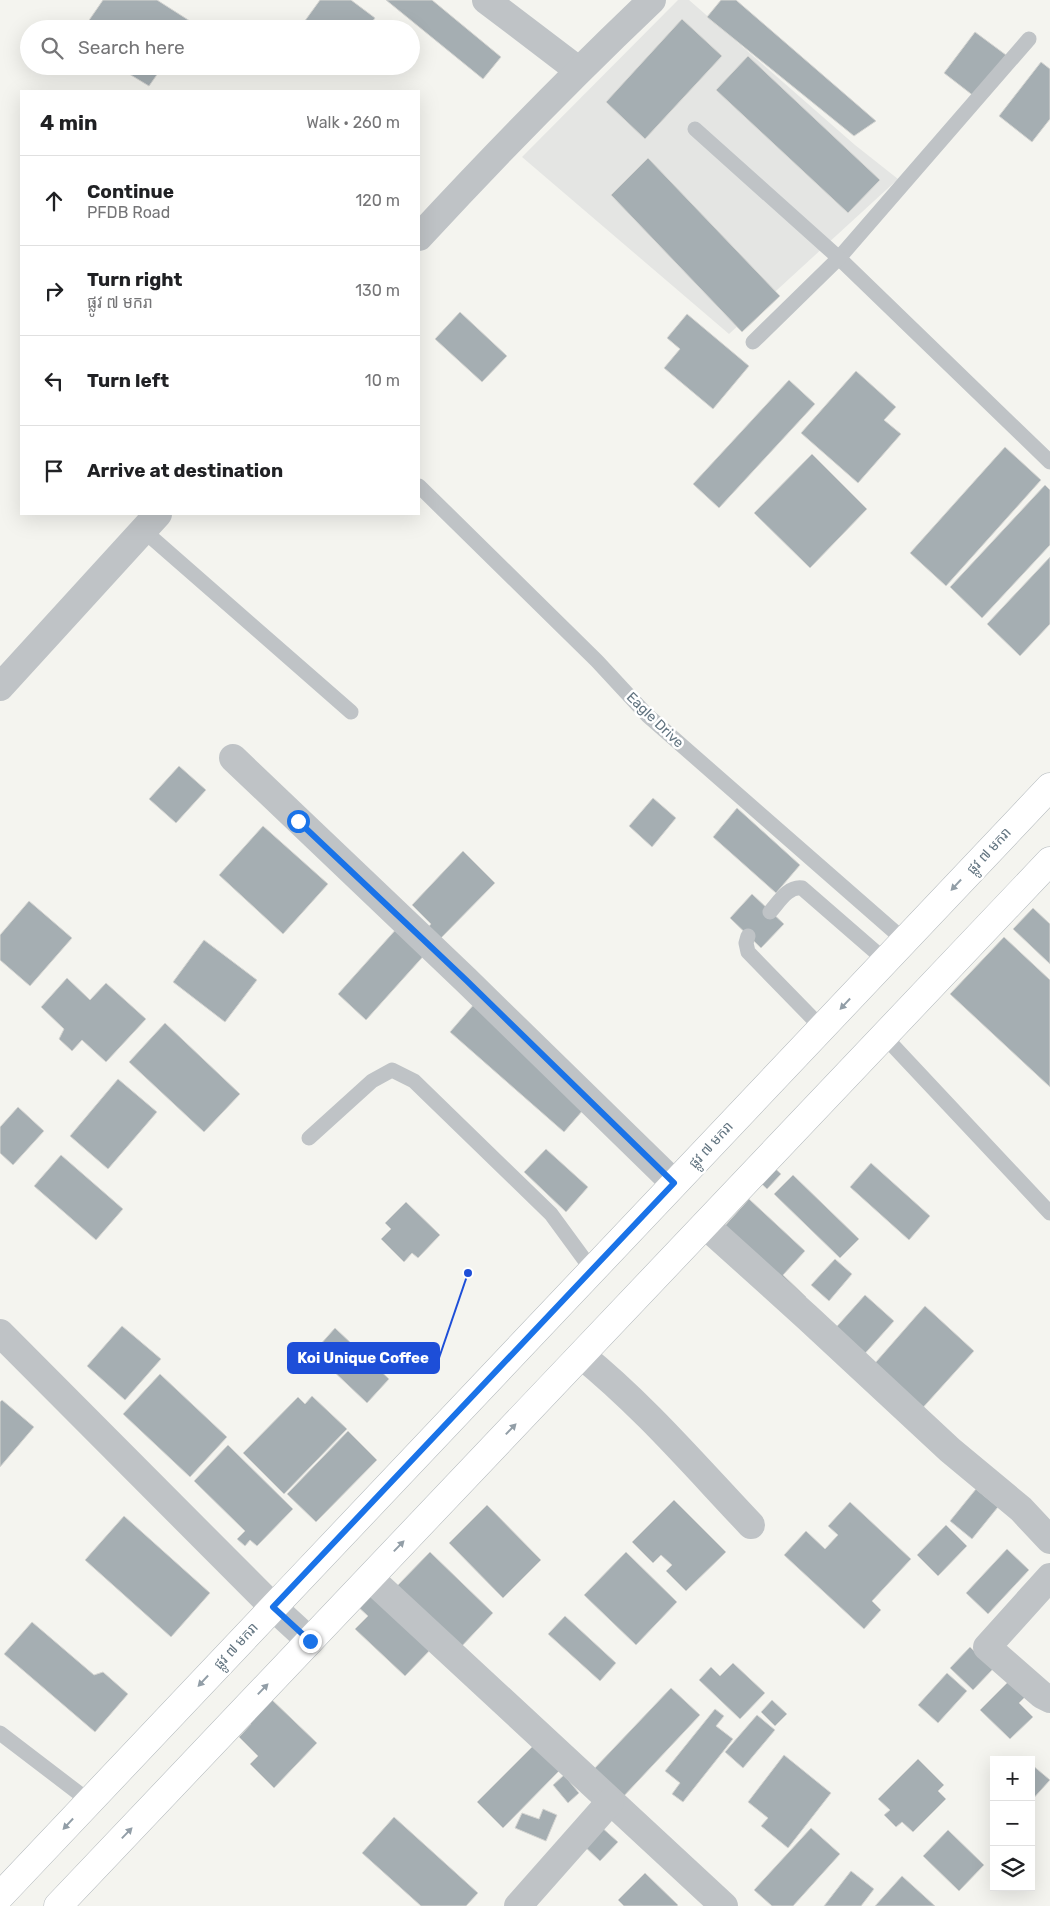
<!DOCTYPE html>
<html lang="en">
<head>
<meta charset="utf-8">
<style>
  :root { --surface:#fff; --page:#f6f6f6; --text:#202124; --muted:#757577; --line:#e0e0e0 }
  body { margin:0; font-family:Rubik,"Noto Sans Khmer",sans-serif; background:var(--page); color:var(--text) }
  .controls { position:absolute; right:15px; bottom:15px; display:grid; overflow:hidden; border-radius:0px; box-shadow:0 5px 20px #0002 }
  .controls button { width:45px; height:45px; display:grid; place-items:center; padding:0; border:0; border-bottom:1px solid var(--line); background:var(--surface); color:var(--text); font:25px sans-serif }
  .stop { position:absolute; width:15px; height:15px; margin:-11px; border:4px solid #1a73e8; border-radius:50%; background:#fff }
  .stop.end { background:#1a73e8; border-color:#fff; box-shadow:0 1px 5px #0008 }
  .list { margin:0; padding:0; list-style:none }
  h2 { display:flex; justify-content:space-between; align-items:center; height:65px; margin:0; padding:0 20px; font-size:21px }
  h2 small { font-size:16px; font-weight:400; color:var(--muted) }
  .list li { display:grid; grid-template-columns:32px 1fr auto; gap:15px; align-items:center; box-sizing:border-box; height:90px; padding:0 20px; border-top:1px solid var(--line) }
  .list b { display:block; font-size:19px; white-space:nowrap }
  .list p { margin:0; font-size:16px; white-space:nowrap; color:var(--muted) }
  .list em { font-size:16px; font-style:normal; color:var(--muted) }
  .icon { flex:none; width:28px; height:28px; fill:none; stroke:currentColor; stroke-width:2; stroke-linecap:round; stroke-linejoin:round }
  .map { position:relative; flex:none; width:1050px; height:1906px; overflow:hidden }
  .search { position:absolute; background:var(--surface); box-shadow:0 5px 20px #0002; left:20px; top:20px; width:400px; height:55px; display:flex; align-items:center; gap:12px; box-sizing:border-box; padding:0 18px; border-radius:28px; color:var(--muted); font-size:19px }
  .panel { position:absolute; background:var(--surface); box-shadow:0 5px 20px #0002; left:20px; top:90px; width:400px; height:425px; border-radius:0px }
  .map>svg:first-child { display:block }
  .built { fill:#e4e5e3 }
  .building { fill:#a5aeb2; stroke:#d5d5d2 }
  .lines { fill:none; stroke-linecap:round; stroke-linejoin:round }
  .secondary-casing { stroke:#b1b7bb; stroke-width:29 }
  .service { stroke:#bfc3c6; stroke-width:15 }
  .minor { stroke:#bfc3c6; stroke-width:28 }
  .tertiary { stroke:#bfc3c6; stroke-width:28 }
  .secondary { stroke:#fff; stroke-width:28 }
  .oneway { fill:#929ea7 }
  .route { stroke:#1a73e8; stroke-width:6 }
  .labels { text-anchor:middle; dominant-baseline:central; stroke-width:5; stroke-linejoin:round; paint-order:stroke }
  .street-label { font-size:14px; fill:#637581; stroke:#fff }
  .leader { fill:none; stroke:#1d4ed8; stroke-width:2 }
  .callout-dot { fill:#1d4ed8; stroke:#fff; stroke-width:2 }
  .callout { fill:#1d4ed8; stroke:#1d4ed8; stroke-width:2 }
  .callout-label { font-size:15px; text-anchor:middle; font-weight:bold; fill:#fff }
</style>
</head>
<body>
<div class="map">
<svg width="1050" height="1906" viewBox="0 0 1050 1906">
  <rect width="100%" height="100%" fill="#f4f4ef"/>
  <polygon class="built" points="678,0 689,0 855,145 898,179 729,334 522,157"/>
  <g class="building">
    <polygon points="103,0 157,0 193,23 188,29 83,29"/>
    <polygon points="320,0 351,0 375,18 367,29 299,29"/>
    <polygon points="386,0 432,0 501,57 483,79"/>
    <polygon points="721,0 736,0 876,121 854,136 707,17"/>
    <polygon points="682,19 722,56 645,139 606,102"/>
    <polygon points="975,32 1006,55 975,97 944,73"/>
    <polygon points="748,56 880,180 848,213 716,90"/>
    <polygon points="1041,62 1050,69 1050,119 1032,142 999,116"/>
    <polygon points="116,66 163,66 149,86"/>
    <polygon points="648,158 780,296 742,332 611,195"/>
    <polygon points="460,312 507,356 482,382 435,339"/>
    <polygon points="687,314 749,366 713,409 664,368 680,349 667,338"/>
    <polygon points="856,371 896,407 884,420 901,434 858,483 801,433"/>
    <polygon points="789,380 815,404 719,508 693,484"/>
    <polygon points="1005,447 1041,480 946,586 910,553"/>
    <polygon points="812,454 867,509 810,568 754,513"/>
    <polygon points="1045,485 1050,490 1050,545 982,618 950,587"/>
    <polygon points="1050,557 1050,624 1020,656 987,624"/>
    <polygon points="179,766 206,790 176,823 149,799"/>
    <polygon points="653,798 676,818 652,847 629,826"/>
    <polygon points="737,808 800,865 776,893 713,837"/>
    <polygon points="263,826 328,884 283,934 219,875"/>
    <polygon points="463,851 495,883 436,943 424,932 431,924 412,905"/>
    <polygon points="752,894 784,924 761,948 730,918"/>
    <polygon points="29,901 72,938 30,986 0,960 0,935"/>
    <polygon points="1033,908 1050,924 1050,964 1013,929"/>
    <polygon points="399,926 428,951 366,1020 338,994"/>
    <polygon points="1004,937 1050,980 1050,1087 950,994"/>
    <polygon points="204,940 257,980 225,1022 173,982"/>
    <polygon points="67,978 90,1000 106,983 146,1019 106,1062 82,1040 72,1051 59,1039 64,1029 41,1007"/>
    <polygon points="476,1002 590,1102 564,1132 450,1032"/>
    <polygon points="165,1023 240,1094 204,1132 129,1062"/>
    <polygon points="118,1079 157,1112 108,1169 70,1136"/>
    <polygon points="18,1107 44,1131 13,1165 0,1153 0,1127"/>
    <polygon points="546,1149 588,1187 566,1212 524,1172"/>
    <polygon points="61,1155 123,1209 96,1240 34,1186"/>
    <polygon points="766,1160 781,1174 767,1189 752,1175"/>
    <polygon points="871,1163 930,1216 909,1240 850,1187"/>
    <polygon points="793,1175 859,1239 840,1258 774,1194"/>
    <polygon points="749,1199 805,1251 783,1275 806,1297 801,1303 721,1230"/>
    <polygon points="406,1202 440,1235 418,1258 412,1253 404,1262 381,1239 391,1229 385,1223"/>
    <polygon points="835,1259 852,1274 829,1301 811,1285"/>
    <polygon points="865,1295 894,1321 860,1359 831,1333"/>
    <polygon points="925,1306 974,1351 918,1413 869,1370"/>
    <polygon points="122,1326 161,1359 125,1400 87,1366"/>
    <polygon points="335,1328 389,1379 367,1403 328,1366 334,1360 319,1346"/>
    <polygon points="160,1374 227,1437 190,1477 123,1414"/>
    <polygon points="312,1396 347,1429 284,1494 243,1453 298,1397 305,1404"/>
    <polygon points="2,1400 34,1427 0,1467 0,1402"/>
    <polygon points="348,1431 377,1460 316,1522 287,1494"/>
    <polygon points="228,1445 293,1509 257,1546 250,1540 245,1546 237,1539 245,1531 194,1481"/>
    <polygon points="976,1489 998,1507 972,1539 950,1521"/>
    <polygon points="674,1500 726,1552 686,1591 666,1571 672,1565 661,1555 653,1563 632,1542"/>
    <polygon points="850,1502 911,1559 872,1601 881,1610 864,1629 784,1555 806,1531 825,1549 838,1535 828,1526"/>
    <polygon points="487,1505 541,1560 503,1598 449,1543"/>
    <polygon points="124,1516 210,1593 171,1637 85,1560"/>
    <polygon points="946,1525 967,1546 938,1576 917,1555"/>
    <polygon points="1007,1549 1029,1570 988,1614 966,1593"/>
    <polygon points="430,1552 493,1613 460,1648 397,1586"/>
    <polygon points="626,1552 677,1602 636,1645 584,1595"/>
    <polygon points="367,1591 434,1646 405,1676 355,1629 368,1616 355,1604"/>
    <polygon points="565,1616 616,1663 600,1681 548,1634"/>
    <polygon points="32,1622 94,1675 103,1672 128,1694 95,1732 4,1654"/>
    <polygon points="970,1647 993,1669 973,1690 950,1668"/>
    <polygon points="733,1663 765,1693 740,1719 699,1680 711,1667 720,1676"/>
    <polygon points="947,1673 967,1691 938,1723 918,1705"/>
    <polygon points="1013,1677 1029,1693 1019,1703 1033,1717 1010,1739 980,1710"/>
    <polygon points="671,1688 700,1715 622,1798 593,1770"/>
    <polygon points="269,1697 317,1743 274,1788 250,1764 258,1756 239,1737 251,1724 246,1720"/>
    <polygon points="772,1700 787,1714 775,1726 761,1712"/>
    <polygon points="715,1709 724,1716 716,1726 733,1739 683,1802 672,1794 680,1783 665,1771"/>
    <polygon points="757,1715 775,1730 743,1768 725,1752"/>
    <polygon points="534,1745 559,1771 503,1828 477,1802"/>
    <polygon points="784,1755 831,1793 788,1848 761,1826 768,1818 748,1802"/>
    <polygon points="918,1759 944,1785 938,1791 946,1799 913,1832 902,1822 896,1827 884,1815 890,1810 878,1799"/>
    <polygon points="1031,1764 1050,1780 1031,1801"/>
    <polygon points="564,1775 579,1793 568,1803 553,1785"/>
    <polygon points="543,1809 557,1815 546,1841 515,1828 522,1813 539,1819"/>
    <polygon points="394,1817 478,1893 466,1906 421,1906 362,1853"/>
    <polygon points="599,1825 618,1842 600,1861 582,1844"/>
    <polygon points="811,1828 840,1854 793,1906 772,1906 754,1890"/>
    <polygon points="948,1830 984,1865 959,1891 923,1856"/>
    <polygon points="851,1871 874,1889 861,1906 824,1906"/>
    <polygon points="645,1873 678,1905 677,1906 624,1906 618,1900"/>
    <polygon points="902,1876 935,1906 875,1906"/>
  </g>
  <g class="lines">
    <g class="secondary-casing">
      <g id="secondary">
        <polyline points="0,1896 1050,787"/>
        <polyline points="58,1906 1050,861"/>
      </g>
    </g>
    <g class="service">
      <polyline points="1029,39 839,258 1050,462"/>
      <polyline points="695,129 839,258 753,342"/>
      <polyline points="419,486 597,661 647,715 904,940"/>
      <polyline points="143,530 351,712"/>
      <path d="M770,912C779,902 788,886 802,888L886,961"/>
      <polyline points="748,936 746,943 748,952 822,1028"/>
      <polyline points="884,1036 1050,1213"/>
      <polyline points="309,1138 372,1081 392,1070 414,1081 551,1214 592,1270"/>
      <polyline points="0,1733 89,1801"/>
    </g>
    <g class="minor">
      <polyline points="486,0 578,70"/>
      <path d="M419,237C494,156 571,77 652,0"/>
      <polyline points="0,687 158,514"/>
      <polyline points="233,758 466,980 674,1183"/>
      <polyline points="705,1225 807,1317 950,1450 1021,1509 1050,1540"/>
      <path d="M581,1355C643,1405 696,1467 751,1525"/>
      <polyline points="1050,1577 987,1647 1042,1695 1050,1699"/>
      <polyline points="370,1578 724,1906"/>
      <polyline points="518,1906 610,1802"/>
    </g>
    <polyline class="tertiary" points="0,1333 273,1607 310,1641"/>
    <use href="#secondary" class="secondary"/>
  </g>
  <defs><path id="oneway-solid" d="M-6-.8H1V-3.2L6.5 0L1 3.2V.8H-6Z" transform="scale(1.25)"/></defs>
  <g class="oneway">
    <use href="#oneway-solid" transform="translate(956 885) rotate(133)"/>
    <use href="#oneway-solid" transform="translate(845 1004) rotate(133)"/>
    <use href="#oneway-solid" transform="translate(511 1429) rotate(-46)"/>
    <use href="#oneway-solid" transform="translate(399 1546) rotate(-46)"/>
    <use href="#oneway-solid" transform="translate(203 1681) rotate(133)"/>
    <use href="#oneway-solid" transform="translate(263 1689) rotate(-46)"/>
    <use href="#oneway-solid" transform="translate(68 1824) rotate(133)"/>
    <use href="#oneway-solid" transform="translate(127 1833) rotate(-46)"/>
  </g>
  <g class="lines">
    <polyline class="route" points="298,821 466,980 674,1183 273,1607 310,1641"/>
  </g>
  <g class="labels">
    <g class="street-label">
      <text transform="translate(655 720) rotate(44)">Eagle Drive</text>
      <text transform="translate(989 851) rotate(-47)">ផ្លូវ ៧ មករា</text>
      <text transform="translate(711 1145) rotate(-47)">ផ្លូវ ៧ មករា</text>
      <text transform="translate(236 1646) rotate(-47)">ផ្លូវ ៧ មករា</text>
    </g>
  </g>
  <path class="leader" d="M468 1273L439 1358"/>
  <circle class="callout-dot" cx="468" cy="1273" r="5"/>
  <rect class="callout" x="288" y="1343" width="151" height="30" rx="5"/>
  <g class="callout-label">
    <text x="363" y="1363">Koi Unique Coffee</text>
  </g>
</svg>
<div class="controls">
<button>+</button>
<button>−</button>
<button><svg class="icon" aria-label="layers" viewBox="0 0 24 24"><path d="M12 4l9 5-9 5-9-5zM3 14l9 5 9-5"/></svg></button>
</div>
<div class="stop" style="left:298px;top:821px"></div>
<div class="stop end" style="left:310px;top:1641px"></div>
<div class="search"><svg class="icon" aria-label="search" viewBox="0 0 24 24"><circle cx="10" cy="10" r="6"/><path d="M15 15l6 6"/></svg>Search here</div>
<section class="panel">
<h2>4 min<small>Walk · 260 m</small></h2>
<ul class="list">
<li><svg class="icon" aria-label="ahead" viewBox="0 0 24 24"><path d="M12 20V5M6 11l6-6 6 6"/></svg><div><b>Continue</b><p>PFDB Road</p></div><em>120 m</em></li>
<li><svg class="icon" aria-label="right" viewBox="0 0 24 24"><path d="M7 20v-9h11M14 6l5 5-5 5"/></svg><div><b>Turn right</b><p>ផ្លូវ ៧ មករា</p></div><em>130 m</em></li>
<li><svg class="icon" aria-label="left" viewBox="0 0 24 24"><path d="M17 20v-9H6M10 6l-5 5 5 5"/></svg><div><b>Turn left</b></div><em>10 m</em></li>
<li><svg class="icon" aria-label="arrive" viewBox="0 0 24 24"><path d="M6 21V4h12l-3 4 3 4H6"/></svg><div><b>Arrive at destination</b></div></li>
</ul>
</section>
</div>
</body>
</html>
